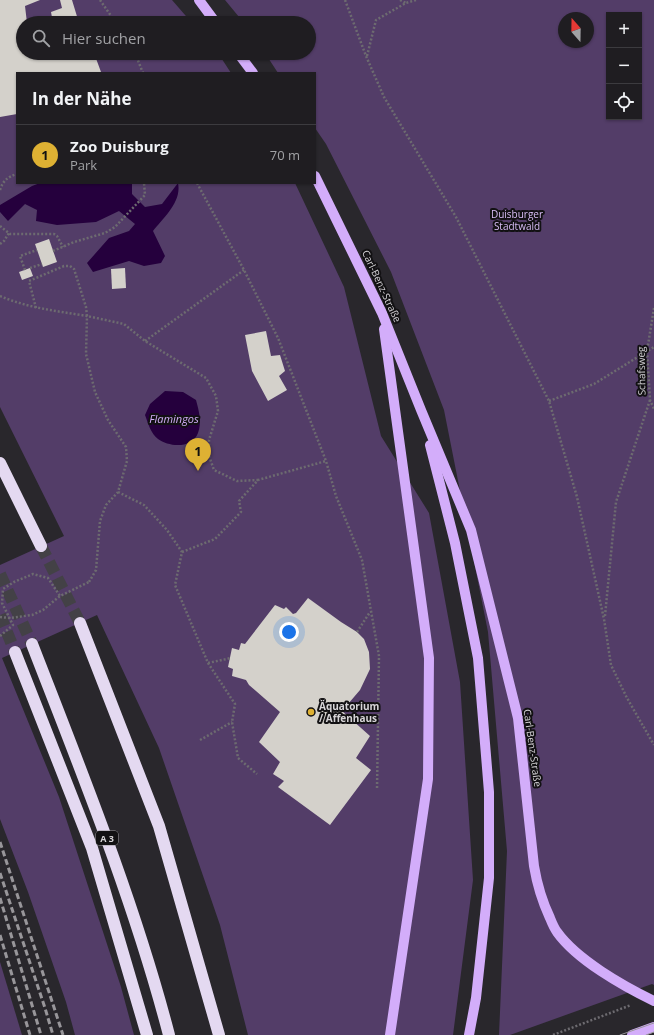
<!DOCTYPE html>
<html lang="de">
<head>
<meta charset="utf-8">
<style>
  :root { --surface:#1f1d21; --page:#2c2a2e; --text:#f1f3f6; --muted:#a1a2a5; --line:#3c3b3f; --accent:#deb133 }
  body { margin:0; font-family:"Open Sans",sans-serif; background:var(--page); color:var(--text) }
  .controls { position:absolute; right:12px; top:12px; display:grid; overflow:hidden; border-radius:0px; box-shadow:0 1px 3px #0004 }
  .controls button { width:36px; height:36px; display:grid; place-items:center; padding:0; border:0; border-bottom:1px solid var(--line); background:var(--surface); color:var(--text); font:20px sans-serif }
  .compass { position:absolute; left:558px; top:12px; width:36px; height:36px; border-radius:50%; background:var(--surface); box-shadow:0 1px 3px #0004; rotate:340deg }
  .you { position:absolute; left:289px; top:632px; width:14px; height:14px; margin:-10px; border:3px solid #fff; border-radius:50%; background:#1a73e8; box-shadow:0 0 0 6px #1a73e833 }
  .badge { display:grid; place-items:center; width:26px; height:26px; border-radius:50%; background:var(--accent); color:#111; font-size:13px; font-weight:700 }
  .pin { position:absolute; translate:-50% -33px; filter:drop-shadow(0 1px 2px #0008) }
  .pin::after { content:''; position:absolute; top:21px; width:14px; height:12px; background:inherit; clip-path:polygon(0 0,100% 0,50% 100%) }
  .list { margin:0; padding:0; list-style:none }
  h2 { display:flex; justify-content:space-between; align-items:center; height:52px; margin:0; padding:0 16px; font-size:17px }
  h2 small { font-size:13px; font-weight:400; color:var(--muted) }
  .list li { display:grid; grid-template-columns:26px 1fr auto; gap:12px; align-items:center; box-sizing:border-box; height:60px; padding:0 16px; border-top:1px solid var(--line) }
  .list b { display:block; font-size:15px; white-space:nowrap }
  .list p { margin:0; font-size:13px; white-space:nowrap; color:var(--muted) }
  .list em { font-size:13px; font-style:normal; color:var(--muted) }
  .icon { flex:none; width:22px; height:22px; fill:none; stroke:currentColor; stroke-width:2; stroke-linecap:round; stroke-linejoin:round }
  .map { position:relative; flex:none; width:654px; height:1035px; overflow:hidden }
  .search { position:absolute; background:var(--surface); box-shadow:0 1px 3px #0004; left:16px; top:16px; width:300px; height:44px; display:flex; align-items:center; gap:10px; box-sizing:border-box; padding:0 14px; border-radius:22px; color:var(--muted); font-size:15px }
  .panel { position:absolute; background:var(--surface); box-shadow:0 1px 3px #0004; left:16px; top:72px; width:300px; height:112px; border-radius:0px }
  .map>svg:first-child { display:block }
  .green { fill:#533d68; fill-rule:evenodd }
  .water { fill:#25003d }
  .building { fill:#d4d1cb }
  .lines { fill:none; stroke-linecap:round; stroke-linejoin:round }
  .highway-tunnel { stroke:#434146; stroke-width:12; stroke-dasharray:12 6; stroke-linecap:butt }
  .path { stroke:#6d6b70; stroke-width:2.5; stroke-dasharray:2 2; stroke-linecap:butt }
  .major { stroke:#d3adfa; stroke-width:10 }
  .highway { stroke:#e4d9f1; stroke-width:12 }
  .tram { stroke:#98969a; stroke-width:1 }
  .rail { stroke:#98969a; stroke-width:3; stroke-dasharray:6 3; stroke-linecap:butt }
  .path-bridge { stroke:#6d6b70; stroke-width:2.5; stroke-dasharray:2 2; stroke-linecap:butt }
  .poi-dot { fill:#deb133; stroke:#121113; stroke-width:1.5 }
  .labels { text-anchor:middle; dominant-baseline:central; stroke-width:4; stroke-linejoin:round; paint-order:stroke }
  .shield { fill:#121113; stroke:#9c9a9d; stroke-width:1 }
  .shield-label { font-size:9px; font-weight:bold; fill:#d7d5d8 }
  .park-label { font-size:10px; fill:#d7bcf4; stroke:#121113 }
  .street-label { font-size:10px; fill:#d7d5d8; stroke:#121113 }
  .poi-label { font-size:10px; font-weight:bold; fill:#d7d5d8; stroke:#121113; text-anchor:start }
  .water-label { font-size:11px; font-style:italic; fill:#d2adf8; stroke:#121113 }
</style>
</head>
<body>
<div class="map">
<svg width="654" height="1035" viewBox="0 0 654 1035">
  <rect width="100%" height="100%" fill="#29272c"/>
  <g class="green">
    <polygon points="0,0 172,0 192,23 23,23 23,53 218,53 231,73 17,73 17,183 295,183 344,287 381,436 429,513 460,682 473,880 453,1035 248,1035 220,925 159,748 97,615 2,658 59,797 121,987 134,1035 75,1035 66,1002 28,892 0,819 0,565 64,536 0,407"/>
    <path d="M225,0H654V985L652,984L510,1035H499L507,851L488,632L444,410L391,272L326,144L315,128V73H278L265,53H309V23H244ZM609,15H639V117H609ZM564,18H588V42H564Z"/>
    <polygon points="0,962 22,1035 0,1035"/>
  </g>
  <g class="water">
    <path d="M40,183H132V194L145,207L162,204L178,183C182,202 163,218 153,231L165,256L161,263L144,266L129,261L93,272L87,263L109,238L129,231L135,224L119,211L96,222L57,225L36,221L37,210L25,204L8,221L0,212V205L32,186Z"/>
    <path d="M165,391L183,392L196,400C199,411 202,422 198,433C192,449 169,447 158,439C151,434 148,423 145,415L150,404Z"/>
  </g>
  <g class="building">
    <polygon points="0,0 40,0 25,6 27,23 23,23 23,30 19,31 23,37 23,53 94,53 101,72 98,73 17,73 17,114 0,117"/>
    <polygon points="60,0 72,0 79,23 53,23 51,12 62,8"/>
    <polygon points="49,239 57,262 43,267 35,244"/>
    <polygon points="30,268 33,276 22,280 19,272"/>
    <polygon points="125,268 126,288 112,289 111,269"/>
    <polygon points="266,331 271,356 280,355 285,371 279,376 287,390 268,401 252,371 245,335"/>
    <polygon points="308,598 341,622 357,632 364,639 369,652 370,669 360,690 342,711 370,736 356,758 371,770 330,825 278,787 284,781 273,774 280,762 259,742 280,712 249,685 246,680 232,676 233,669 228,667 232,648 239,650 241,643 245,644 275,605 284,609 286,607 293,614 296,613"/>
  </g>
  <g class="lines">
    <g class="highway-tunnel">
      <polyline points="41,546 80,623"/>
      <polyline points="0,574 32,644"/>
      <polyline points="0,615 15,652"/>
    </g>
    <g class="path">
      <polyline points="100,0 116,23"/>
      <polyline points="345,0 366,56 384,97 456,217 549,401 577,497 604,619 611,665 627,698 654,745"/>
      <polyline points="400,0 406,3"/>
      <polyline points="135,53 143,73"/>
      <polyline points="367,56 376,20 406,3 416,0"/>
      <polyline points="197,183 244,270 278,338 326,461 336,496 362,560 379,656 377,790"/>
      <path d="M0,190C3,181 7,177 17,174"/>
      <polyline points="0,226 10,234 54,234 57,236 63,247"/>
      <polyline points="0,244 4,241 9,233"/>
      <polyline points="53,251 74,242 105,233 115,227 145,195 144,183"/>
      <polyline points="30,268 42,264"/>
      <polyline points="25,270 20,256 37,250"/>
      <path d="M0,296C28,308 57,311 87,316L86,354L95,392L108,420L126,447L127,461L118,492L106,505L100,521L96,570L89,582"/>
      <polyline points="36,308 29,281 64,266 70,266 74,269 86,307 87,316 124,324 145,341 206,378 216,396 218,411 209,440 209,456 214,470 237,481 258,480"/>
      <polyline points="654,308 647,351 650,400 654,409"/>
      <polyline points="145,341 244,270"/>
      <polyline points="549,401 594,384 654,347"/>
      <polyline points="118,492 144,505 167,530 182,552 175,585 208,663 235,704 232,722 238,758 257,774"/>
      <polyline points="182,552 215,539 241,512 239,501 258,480 326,461"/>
      <polyline points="605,616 616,502 650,400"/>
      <polyline points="357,632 370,612"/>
      <polyline points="208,663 231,658"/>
      <polyline points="200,740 232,722"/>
      <polyline points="553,1035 631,1005"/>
    </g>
    <g class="major">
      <polyline points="199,0 216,23"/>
      <polyline points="238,53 253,73"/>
      <path d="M315,176L382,313L421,410L471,530L518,718L534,866C537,884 542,901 550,918C552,923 554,928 557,932C577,960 623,986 654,1001"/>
      <polyline points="384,329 429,658 428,779 390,1035"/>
      <polyline points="430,445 455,543 478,658 489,792 489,878 476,998 469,1035"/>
      <polyline points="632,1035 654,1027"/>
    </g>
    <g class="highway">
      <polyline points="0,463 41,546"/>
      <polyline points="80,623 159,826 219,1035"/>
      <path d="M32,644C82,773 134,901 169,1035"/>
      <polyline points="15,652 92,848 147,1035"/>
    </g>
    <g class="tram">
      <polyline points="620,1035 654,1023"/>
      <polyline points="646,1035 654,1032"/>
    </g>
    <g class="rail">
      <polyline points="0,842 63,1035"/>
      <polyline points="0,873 45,1008 53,1035"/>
      <polyline points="0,898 41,1035"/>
      <polyline points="0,935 30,1035"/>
    </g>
    <g class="path-bridge">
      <polyline points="0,617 10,618 32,615 43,610 60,596 89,582"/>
      <polyline points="0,636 13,625 2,603 3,589 14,582 33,574 48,578 60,596"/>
    </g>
  </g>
  <circle class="poi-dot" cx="311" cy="712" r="4"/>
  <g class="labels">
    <rect class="shield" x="96" y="831" width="22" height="14" rx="3"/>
    <g class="shield-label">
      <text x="107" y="838">A 3</text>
    </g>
    <g class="park-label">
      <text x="517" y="214">Duisburger<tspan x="517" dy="12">Stadtwald</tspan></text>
    </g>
    <g class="street-label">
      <text transform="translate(382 286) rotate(65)">Carl-Benz-Straße</text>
      <text transform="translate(641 371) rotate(-91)">Schafsweg</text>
      <text transform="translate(533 748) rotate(82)">Carl-Benz-Straße</text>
    </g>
    <g class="poi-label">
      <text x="319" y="706">Äquatorium<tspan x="319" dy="12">/ Affenhaus</tspan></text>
    </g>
    <g class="water-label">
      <text x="174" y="418">Flamingos</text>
    </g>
  </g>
</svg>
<div class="controls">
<button>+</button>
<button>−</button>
<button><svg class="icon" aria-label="locate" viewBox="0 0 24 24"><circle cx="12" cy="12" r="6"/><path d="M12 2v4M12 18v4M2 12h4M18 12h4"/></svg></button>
</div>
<svg class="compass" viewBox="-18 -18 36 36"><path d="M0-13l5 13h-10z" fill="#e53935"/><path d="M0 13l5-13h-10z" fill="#a1a2a5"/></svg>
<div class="you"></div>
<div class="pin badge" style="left:198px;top:471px">1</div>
<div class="search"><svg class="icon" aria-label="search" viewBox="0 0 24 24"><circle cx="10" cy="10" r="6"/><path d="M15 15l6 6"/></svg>Hier suchen</div>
<section class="panel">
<h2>In der Nähe<small></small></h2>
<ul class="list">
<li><span class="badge">1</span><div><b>Zoo Duisburg</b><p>Park</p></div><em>70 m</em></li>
</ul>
</section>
</div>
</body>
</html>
